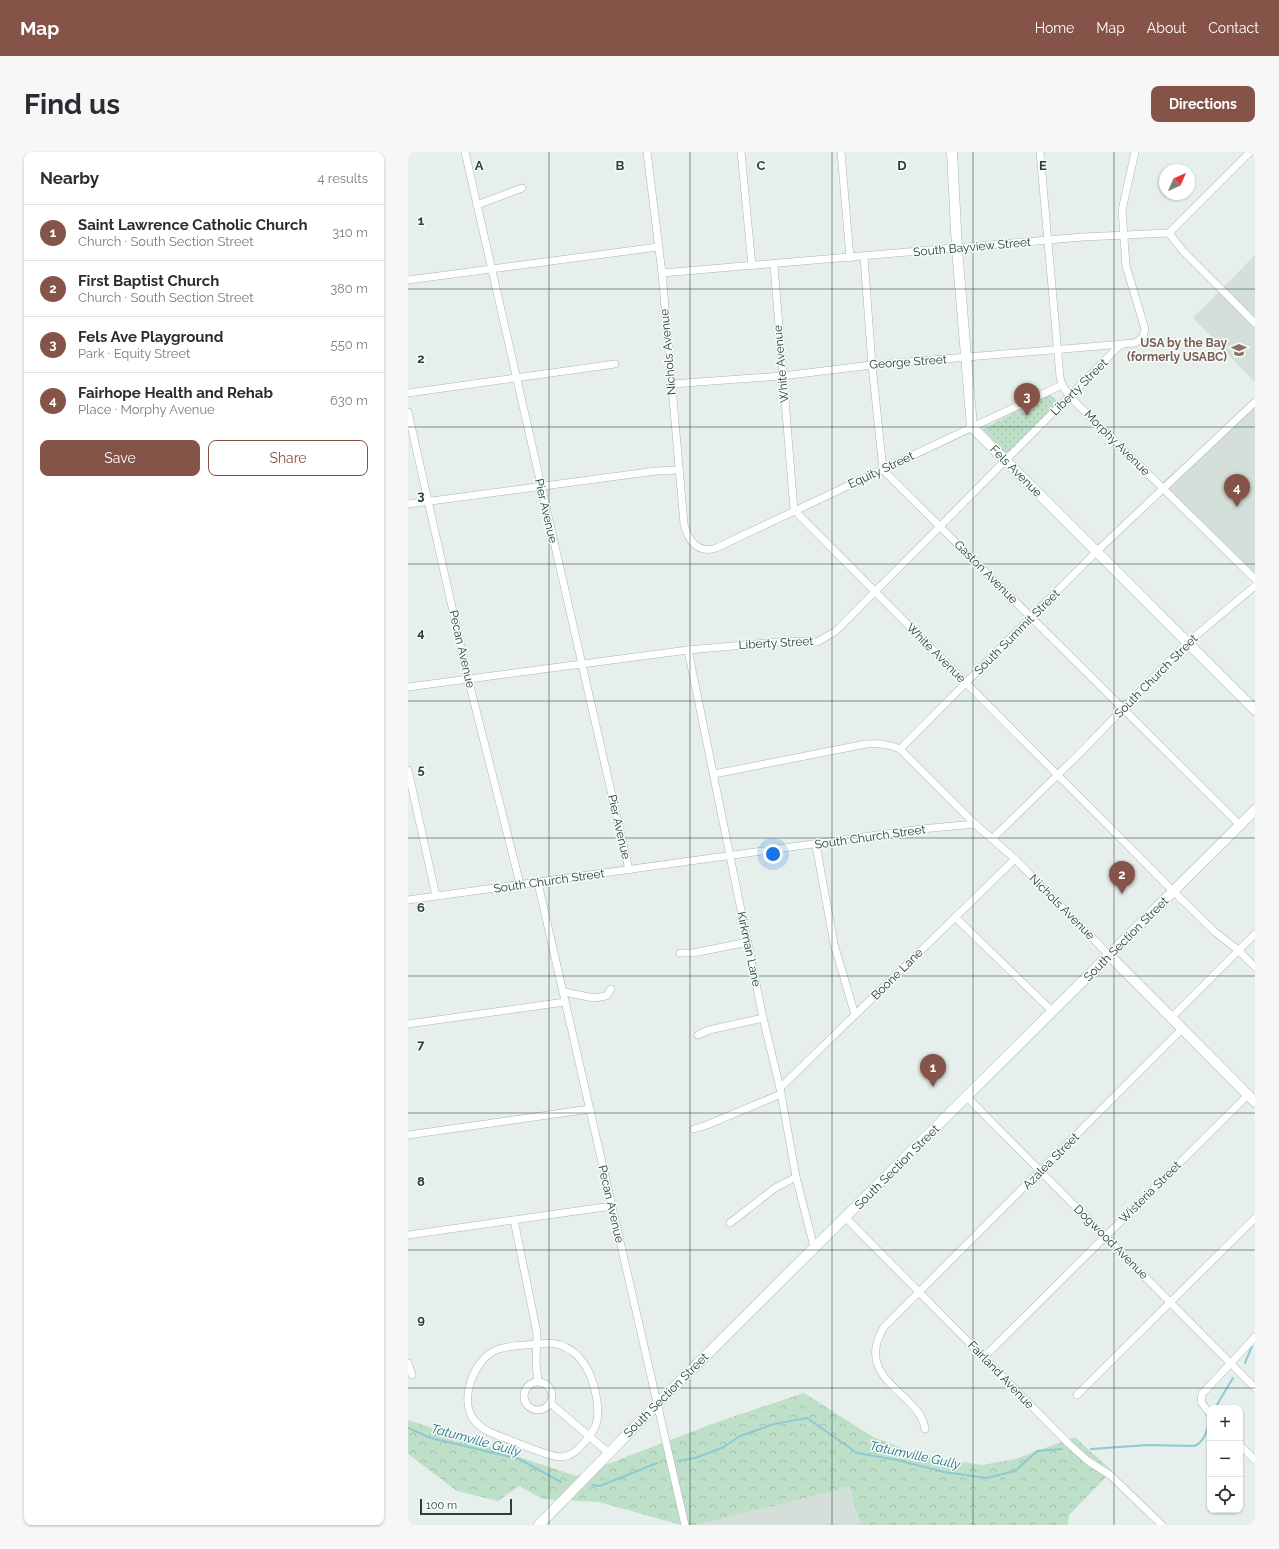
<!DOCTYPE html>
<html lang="en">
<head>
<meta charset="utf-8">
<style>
  :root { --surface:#fff; --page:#f7f7f7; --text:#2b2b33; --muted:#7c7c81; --line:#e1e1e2; --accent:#855347 }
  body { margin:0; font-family:Raleway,sans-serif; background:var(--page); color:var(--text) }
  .controls { position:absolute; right:12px; bottom:12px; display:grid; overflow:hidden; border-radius:8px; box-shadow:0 1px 3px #0004 }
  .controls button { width:36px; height:36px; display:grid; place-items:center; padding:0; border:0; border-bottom:1px solid var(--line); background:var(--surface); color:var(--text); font:20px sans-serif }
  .compass { position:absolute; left:751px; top:12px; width:36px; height:36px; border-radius:50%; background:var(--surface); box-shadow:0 1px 3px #0004; rotate:45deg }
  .scale { position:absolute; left:12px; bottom:10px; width:92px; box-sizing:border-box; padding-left:4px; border:2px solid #24423a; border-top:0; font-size:11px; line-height:14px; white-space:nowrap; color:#24423a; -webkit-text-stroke:3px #f7fbf9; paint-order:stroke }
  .you { position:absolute; left:365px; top:702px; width:14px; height:14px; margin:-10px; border:3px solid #fff; border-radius:50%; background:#1a73e8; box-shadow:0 0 0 6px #1a73e833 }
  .badge { display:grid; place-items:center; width:26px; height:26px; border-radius:50%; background:var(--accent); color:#fff; font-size:13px; font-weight:700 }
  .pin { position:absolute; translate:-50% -33px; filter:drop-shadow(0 1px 2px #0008) }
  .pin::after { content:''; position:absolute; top:21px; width:14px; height:12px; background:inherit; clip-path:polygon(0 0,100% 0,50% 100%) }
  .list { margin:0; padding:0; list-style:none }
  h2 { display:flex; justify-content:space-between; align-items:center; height:52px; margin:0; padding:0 16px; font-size:17px }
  h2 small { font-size:13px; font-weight:400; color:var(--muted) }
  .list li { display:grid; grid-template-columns:26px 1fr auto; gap:12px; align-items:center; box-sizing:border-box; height:56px; padding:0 16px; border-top:1px solid var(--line) }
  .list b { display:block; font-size:15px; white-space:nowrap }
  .list p { margin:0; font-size:13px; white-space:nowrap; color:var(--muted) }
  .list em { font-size:13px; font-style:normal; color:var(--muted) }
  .actions { display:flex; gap:8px; padding:12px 16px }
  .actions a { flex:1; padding:9px 0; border:1px solid var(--accent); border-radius:8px; text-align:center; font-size:14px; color:var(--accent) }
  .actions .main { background:var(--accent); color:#fff }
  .icon { flex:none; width:22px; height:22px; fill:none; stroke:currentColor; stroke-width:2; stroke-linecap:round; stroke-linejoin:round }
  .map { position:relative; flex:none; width:847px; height:1373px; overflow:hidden; border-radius:8px }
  header { display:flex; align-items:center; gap:24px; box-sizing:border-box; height:56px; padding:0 20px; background:var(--accent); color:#fff }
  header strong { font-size:19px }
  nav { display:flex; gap:22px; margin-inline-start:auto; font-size:14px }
  .intro { display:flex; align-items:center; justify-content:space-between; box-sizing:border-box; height:96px; padding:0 24px }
  h1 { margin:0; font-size:28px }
  .button { padding:10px 18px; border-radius:8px; background:var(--accent); color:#fff; font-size:14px; font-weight:700 }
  main { display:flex; gap:24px; padding:0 24px }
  aside { flex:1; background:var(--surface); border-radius:8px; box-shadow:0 1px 3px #0004 }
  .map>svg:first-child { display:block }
  .built { fill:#d4dfda }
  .forest { fill:url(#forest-crowns) }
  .park { fill:url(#park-dots) }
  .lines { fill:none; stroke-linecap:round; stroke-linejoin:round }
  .stream { stroke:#8ec9d4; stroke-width:2 }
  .street-casing { stroke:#a8b8b2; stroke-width:8 }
  .secondary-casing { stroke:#a4bbb3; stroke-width:11 }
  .street { stroke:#fff; stroke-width:7 }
  .secondary { stroke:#fff; stroke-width:10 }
  .grid { fill:none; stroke:#24423a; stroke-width:1; stroke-opacity:0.55 }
  .labels { text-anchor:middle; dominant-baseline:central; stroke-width:3; stroke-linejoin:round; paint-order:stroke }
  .street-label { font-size:12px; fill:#24423a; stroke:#f7fbf9 }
  .education-label { font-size:12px; font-weight:bold; fill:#785e54; stroke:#f7fbf9; text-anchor:end }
  .water-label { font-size:13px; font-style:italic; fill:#1c6f80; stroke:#f7fbf9 }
  .grid-label { font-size:13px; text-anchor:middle; font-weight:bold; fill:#24423a; stroke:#f7fbf9; stroke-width:3; stroke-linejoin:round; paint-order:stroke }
</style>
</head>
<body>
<header>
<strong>Map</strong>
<nav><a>Home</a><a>Map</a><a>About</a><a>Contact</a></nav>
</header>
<div class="intro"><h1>Find us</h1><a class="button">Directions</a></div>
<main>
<aside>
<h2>Nearby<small>4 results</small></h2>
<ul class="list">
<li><span class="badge">1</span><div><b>Saint Lawrence Catholic Church</b><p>Church · South Section Street</p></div><em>310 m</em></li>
<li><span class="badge">2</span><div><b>First Baptist Church</b><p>Church · South Section Street</p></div><em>380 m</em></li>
<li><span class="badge">3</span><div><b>Fels Ave Playground</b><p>Park · Equity Street</p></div><em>550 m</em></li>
<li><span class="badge">4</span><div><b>Fairhope Health and Rehab</b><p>Place · Morphy Avenue</p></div><em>630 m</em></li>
</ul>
<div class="actions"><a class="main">Save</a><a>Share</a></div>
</aside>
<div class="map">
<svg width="847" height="1373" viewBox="0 0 847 1373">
  <defs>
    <pattern id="forest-crowns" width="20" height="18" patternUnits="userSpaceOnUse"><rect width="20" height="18" fill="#bfe0c8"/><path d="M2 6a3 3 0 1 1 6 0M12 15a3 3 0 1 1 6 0" fill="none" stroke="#a4c1ad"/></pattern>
    <pattern id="park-dots" width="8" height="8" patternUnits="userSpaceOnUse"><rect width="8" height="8" fill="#bfe0c8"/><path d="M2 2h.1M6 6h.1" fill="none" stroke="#a4c1ad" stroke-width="1.8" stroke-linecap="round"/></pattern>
  </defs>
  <rect width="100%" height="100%" fill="#e6efeb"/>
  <g class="built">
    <polygon points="847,103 847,230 785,166"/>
    <polygon points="847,247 847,422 753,331 822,273"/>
    <polygon points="442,1335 452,1373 289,1373"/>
  </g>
  <polygon class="forest" points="396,1241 465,1285 512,1303 574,1313 607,1307 667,1285 704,1319 661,1363 660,1373 452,1373 442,1335 289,1373 273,1373 191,1350 135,1347 111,1334 90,1349 49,1339 0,1302 0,1268 168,1324 312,1269"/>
  <polygon class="park" points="642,242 651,251 598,303 575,277"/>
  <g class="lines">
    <g class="stream">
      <polyline points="837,1211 844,1194"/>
      <polyline points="807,1256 825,1226"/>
      <polyline points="0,1276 23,1286 111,1307 153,1330"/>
      <path d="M683,1297L740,1293L786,1294C796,1291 799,1278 802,1269"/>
      <polyline points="270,1309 287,1306 316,1295 332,1284 366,1272 399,1266 449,1301 489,1308 536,1320 579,1326 607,1319 629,1299 654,1297"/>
      <polyline points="185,1333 192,1334 249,1311"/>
    </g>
    <g class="street-casing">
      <g id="street">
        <polyline points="57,0 221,718"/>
        <path d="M239,0L254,121L276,372C280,388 289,402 308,396L654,233"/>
        <polyline points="333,0 344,114"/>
        <polyline points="433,0 442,106"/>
        <polyline points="632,0 652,225 654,233 662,245 847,427"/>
        <polyline points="69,53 114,36"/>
        <polyline points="761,81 775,99 847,171"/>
        <polyline points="456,105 464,213 475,318 832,673"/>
        <polyline points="366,113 386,358 771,745 807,780 830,798 847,815"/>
        <polyline points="254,121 675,85 761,81 842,0"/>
        <polyline points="0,128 250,95"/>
        <polyline points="263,232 374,224 464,213 727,191 735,185 737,177 718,114 714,58 727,0"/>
        <polyline points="0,241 207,212"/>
        <polyline points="0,260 60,526 112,732"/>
        <polyline points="0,352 248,319 271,318"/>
        <polyline points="280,498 355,866 372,936 388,1025 406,1095"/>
        <polyline points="0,535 280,498 382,489 409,490 428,479 712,193"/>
        <polyline points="492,597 689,399 847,250"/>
        <polyline points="0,618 28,744"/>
        <path d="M306,622L458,592C471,591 481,592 492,597L567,672L607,707L702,804"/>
        <polyline points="585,686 671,602 779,491 847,434"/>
        <polyline points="408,693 426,792 447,863"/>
        <polyline points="130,731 277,1373"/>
        <polyline points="0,748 513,677 567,672"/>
        <polyline points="547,765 644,859"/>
        <polyline points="272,801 285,801 340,790"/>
        <polyline points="156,840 186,846 198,844 203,837"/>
        <polyline points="763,866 847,782"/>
        <polyline points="0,872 157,850"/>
        <polyline points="290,883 301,878 355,866"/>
        <polyline points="372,936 607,707"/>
        <polyline points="559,945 847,1236"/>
        <polyline points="286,977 299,973 373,942"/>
        <polyline points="0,983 182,957"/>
        <polyline points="438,1066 661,1292 680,1309 702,1323 754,1373"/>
        <polyline points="106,1068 129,1181 128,1211 130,1229"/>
        <polyline points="322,1071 367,1036 388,1025"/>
        <polyline points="0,1083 204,1054"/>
        <path d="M143,1191C171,1195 183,1217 188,1243C190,1253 191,1263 188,1273C185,1280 179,1287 174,1293C169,1299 162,1304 154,1305C140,1305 108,1290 94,1285C83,1281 73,1277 66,1268C51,1248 65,1210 86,1199C100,1192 127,1193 143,1191Z"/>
        <polyline points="576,1205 840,943"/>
        <polyline points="0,1211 4,1223"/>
        <circle cx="130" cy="1244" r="14"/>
        <polyline points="669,1243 847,1066"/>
        <polyline points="142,1251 201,1301"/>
        <polyline points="802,1262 793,1250 794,1242 847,1185"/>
        <path d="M517,1277C512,1240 444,1228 476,1175L774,877"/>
        <polyline points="832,1293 847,1308"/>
      </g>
    </g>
    <g class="secondary-casing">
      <g id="secondary">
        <polyline points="544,0 549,97 564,275 847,558"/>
        <polyline points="702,804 847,950"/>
        <polyline points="131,1373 249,1252 847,658"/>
      </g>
    </g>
    <use href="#street" class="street"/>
    <use href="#secondary" class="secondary"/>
  </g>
  <path class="grid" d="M141,0V1373M282,0V1373M424,0V1373M565,0V1373M706,0V1373M0,137H847M0,275H847M0,412H847M0,549H847M0,686H847M0,824H847M0,961H847M0,1098H847M0,1236H847"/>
  <defs>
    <g id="university-bare" transform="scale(1.2)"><path d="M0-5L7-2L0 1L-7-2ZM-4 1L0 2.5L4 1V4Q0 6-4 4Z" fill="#8d6e63" stroke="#f7fbf9" stroke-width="2.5" paint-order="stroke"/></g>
  </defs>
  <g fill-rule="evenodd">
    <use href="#university-bare" x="831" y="198"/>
  </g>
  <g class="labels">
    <g class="street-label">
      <text transform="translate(564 95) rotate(-5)">South Bayview Street</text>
      <text transform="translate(260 200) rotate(-95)">Nichols Avenue</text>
      <text transform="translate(500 210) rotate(-4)">George Street</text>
      <text transform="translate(373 212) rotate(-95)">White Avenue</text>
      <text transform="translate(671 235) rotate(-45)">Liberty Street</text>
      <text transform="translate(709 291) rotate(45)">Morphy Avenue</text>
      <text transform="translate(473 318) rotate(-25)">Equity Street</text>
      <text transform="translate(608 319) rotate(45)">Fels Avenue</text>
      <text transform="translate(138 359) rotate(77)">Pier Avenue</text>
      <text transform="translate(578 420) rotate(45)">Gaston Avenue</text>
      <text transform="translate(609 480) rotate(-45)">South Summit Street</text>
      <text transform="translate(368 491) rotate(-3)">Liberty Street</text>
      <text transform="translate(54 497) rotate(77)">Pecan Avenue</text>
      <text transform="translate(528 501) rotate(45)">White Avenue</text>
      <text transform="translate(748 524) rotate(-45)">South Church Street</text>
      <text transform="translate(211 675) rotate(77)">Pier Avenue</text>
      <text transform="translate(462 685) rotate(-8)">South Church Street</text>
      <text transform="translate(141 729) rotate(-8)">South Church Street</text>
      <text transform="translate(654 755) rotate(45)">Nichols Avenue</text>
      <text transform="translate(718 787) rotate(-45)">South Section Street</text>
      <text transform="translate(341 797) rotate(78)">Kirkman Lane</text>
      <text transform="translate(489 822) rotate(-45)">Boone Lane</text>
      <text transform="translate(643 1009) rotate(-45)">Azalea Street</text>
      <text transform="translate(489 1015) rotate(-45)">South Section Street</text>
      <text transform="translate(742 1040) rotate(-45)">Wisteria Street</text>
      <text transform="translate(203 1052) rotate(77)">Pecan Avenue</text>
      <text transform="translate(703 1090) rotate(45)">Dogwood Avenue</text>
      <text transform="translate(593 1223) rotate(46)">Fairland Avenue</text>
      <text transform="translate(258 1243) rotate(-45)">South Section Street</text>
    </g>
    <g class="education-label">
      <text x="819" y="191">USA by the Bay<tspan x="819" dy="14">(formerly USABC)</tspan></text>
    </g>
    <g class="water-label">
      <text transform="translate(68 1288) rotate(15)">Tatumville Gully</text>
      <text transform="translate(507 1303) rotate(12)">Tatumville Gully</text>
    </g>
  </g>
  <g class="grid-label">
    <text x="71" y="18">A</text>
    <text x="212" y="18">B</text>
    <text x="353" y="18">C</text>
    <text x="494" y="18">D</text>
    <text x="635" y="18">E</text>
    <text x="13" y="73">1</text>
    <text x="13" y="211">2</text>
    <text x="13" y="348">3</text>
    <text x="13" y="485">4</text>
    <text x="13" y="622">5</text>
    <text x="13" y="760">6</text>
    <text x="13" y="897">7</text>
    <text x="13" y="1034">8</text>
    <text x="13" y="1172">9</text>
  </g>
</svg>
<div class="controls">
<button>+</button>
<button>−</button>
<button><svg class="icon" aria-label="locate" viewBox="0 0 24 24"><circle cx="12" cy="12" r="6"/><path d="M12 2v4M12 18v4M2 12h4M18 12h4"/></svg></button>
</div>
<svg class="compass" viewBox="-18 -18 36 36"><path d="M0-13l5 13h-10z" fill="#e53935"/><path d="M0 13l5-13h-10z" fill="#7c7c81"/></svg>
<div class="scale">100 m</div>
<div class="you"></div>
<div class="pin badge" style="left:525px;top:935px">1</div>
<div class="pin badge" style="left:714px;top:742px">2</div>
<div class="pin badge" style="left:619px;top:264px">3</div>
<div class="pin badge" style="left:829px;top:355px">4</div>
</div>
</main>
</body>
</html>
